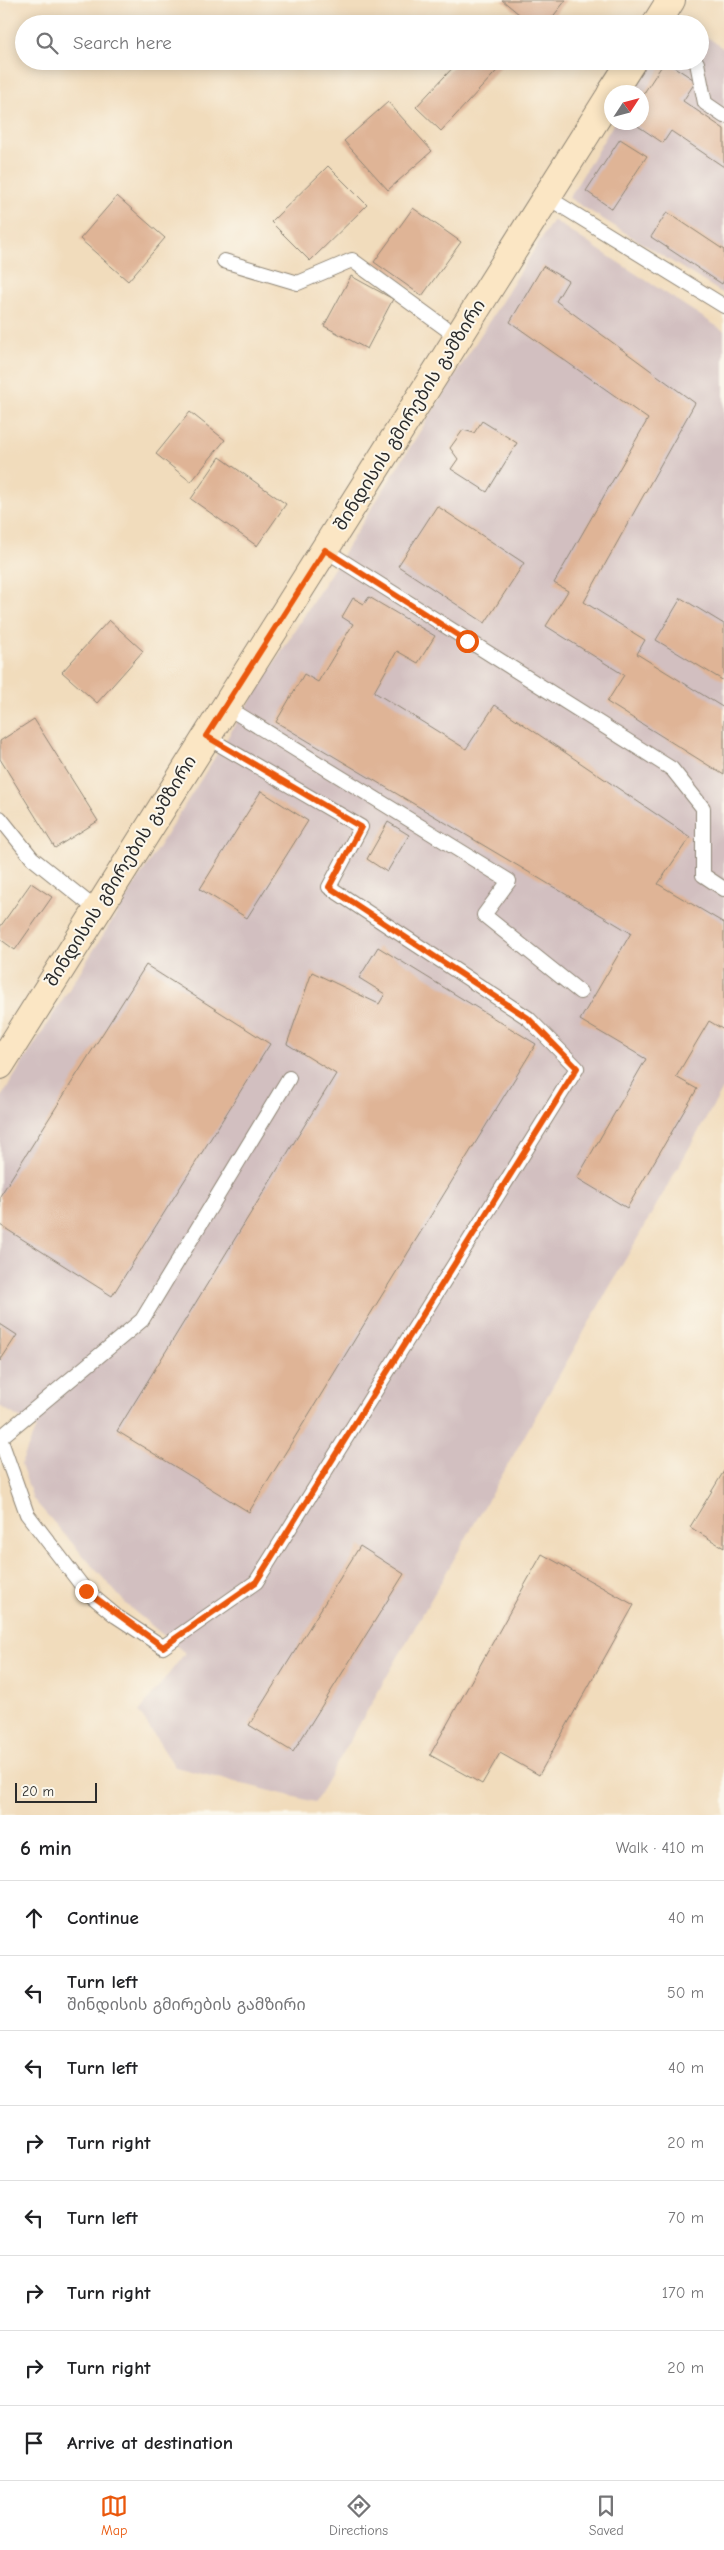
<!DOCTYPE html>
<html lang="en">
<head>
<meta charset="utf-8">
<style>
  :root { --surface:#fff; --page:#f2f2f2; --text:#202124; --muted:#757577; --line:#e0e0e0; --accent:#ea580c }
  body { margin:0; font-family:"Comic Neue","Noto Sans Georgian",sans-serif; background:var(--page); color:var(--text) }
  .compass { position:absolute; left:604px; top:85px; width:45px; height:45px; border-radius:50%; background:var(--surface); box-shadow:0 2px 12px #0003; rotate:54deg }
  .scale { position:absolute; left:15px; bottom:12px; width:82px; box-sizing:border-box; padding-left:5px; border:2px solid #2b2b2b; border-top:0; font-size:14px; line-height:18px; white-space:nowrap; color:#2b2b2b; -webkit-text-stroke:4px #fbf7ec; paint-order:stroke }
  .stop { position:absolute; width:15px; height:15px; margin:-11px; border:4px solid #ea580c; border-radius:50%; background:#fff }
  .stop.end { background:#ea580c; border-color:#fff; box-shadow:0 1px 5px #0008 }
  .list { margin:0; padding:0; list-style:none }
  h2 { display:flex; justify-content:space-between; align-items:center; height:65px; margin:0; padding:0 20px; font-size:21px }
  h2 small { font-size:16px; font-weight:400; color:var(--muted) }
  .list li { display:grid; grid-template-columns:32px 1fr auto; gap:15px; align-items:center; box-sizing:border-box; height:75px; padding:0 20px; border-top:1px solid var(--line) }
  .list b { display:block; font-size:19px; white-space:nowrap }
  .list p { margin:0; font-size:16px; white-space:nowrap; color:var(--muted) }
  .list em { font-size:16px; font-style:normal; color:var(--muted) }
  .icon { flex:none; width:28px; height:28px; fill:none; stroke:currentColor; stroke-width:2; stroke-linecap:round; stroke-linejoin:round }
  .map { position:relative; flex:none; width:724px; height:1815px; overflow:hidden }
  .search { position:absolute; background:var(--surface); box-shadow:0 2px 12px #0003; left:15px; right:15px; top:15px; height:55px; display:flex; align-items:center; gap:12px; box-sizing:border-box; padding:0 18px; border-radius:28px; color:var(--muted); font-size:19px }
  .sheet { height:665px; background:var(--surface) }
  nav { display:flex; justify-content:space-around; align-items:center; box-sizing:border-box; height:70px; border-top:1px solid var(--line); background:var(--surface); font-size:14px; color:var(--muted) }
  nav a { display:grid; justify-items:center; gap:2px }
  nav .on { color:var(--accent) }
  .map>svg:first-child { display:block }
  .industrial { fill:#d2bfc0 }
  .building { fill:#dfb496 }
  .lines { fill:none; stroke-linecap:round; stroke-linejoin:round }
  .lane-casing { stroke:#8e8474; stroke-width:16 }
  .secondary-casing { stroke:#8e8474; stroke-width:30 }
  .lane { stroke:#fff; stroke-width:14 }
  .secondary { stroke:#fbe6c4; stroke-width:28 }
  .route { stroke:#ea580c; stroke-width:6 }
  .labels { text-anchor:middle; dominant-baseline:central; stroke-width:4; stroke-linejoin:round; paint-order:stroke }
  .street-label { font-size:18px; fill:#2b2b2b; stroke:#fbf7ec }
</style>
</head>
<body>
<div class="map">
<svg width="724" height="1815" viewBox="0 0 724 1815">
  <rect width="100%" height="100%" fill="#fbf7ec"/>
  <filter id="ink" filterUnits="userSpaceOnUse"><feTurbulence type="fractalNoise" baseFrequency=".02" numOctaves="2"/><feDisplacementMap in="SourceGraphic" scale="10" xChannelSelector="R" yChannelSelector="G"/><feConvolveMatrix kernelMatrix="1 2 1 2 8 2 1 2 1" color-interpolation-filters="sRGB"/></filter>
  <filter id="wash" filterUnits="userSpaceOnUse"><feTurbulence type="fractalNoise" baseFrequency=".0096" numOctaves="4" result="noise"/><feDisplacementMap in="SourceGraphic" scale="20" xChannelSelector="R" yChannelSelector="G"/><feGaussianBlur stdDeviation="1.12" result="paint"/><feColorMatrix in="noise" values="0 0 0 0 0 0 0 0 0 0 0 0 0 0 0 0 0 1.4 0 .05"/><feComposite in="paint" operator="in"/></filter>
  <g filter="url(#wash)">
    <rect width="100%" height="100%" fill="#f1dcbc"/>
    <g class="industrial">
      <polygon points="700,32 724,49 724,294 569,198 614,123 642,122 642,92 632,92 651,61 700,61"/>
      <polygon points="553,220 724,331 724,1087 315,1802 175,1767 139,1712 185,1653 128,1606 33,1499 21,1464 36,1428 0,1406 0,1099"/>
    </g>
    <g id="blocks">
      <g class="building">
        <polygon points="502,0 566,0 547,24 531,24"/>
        <polygon points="459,61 506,61 441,131 416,107"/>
        <polygon points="665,61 696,81 683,101 724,129 724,167 671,131 663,143 632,122 642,122 642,96"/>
        <polygon points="388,102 432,151 388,190 344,141"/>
        <polygon points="620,139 647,156 612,209 586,191"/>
        <polygon points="328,166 367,205 310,261 271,222"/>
        <polygon points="117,196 165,238 128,281 80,239"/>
        <polygon points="413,208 461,242 422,296 374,262"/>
        <polygon points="667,212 724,250 724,280 722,284 651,237"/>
        <polygon points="543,266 568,281 556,301 695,403 584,602 645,640 637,654 724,708 724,775 607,702 624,675 546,626 568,591 554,583 648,419 510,322"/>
        <polygon points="351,276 393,299 367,349 324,326"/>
        <polygon points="190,412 225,440 191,482 156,454"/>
        <polygon points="482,421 517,443 487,492 451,469 458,459 450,448 463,430 474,433"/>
        <polygon points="220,457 286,504 257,546 191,499"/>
        <polygon points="437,506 524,563 485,623 398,566"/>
        <polygon points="369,597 435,636 418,663 397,651 374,692 466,749 495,705 690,837 658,884 724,923 724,1030 709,1021 676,1077 697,1089 627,1208 577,1178 646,1059 580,1020 631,933 276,722 304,674 318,682 353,624 342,617 353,598 364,604"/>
        <polygon points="681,598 724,624 724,681 656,640"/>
        <polygon points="109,620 143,651 97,703 62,672"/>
        <polygon points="34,719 98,821 55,848 0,759 0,741"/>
        <polygon points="261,791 308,821 247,918 200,889"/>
        <polygon points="388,822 409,835 387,872 367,859"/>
        <polygon points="31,883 52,897 15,950 0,939 0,927"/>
        <polygon points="378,947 536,1044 249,1512 117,1431 336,1074 287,1044 312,972 379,1004 385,994 359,978"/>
        <polygon points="146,965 270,1044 112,1296 0,1225 0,1196"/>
        <polygon points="0,1324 17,1335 0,1361"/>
        <polygon points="724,1471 724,1548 690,1527"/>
        <polygon points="360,1546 404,1574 293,1752 249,1725"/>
        <polygon points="542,1554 634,1605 539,1775 500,1753 482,1784 430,1755"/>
      </g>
    </g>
  </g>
  <g filter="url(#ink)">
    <use href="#blocks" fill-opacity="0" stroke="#8e8474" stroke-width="1"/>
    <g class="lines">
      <g class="lane-casing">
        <g id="lane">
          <polyline points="695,61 697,63 705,103 724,116"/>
          <polyline points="547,197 724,306"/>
          <polyline points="224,261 298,283 352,260 459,338"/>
          <polyline points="325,550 672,769 703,808 703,875 724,889"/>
          <polyline points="225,706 509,881 484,915 580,992"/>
          <polyline points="0,818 32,858 97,910"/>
          <polyline points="0,1438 27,1514 86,1591 116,1616 163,1647 256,1582 577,1068 528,1018 329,887 361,827 205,736"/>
          <polyline points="0,1438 142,1320 289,1078"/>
        </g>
      </g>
      <g class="secondary-casing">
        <g id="secondary">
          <polyline points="656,24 671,0"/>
          <polyline points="612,92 632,61"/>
          <polyline points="0,1065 612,93"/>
        </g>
      </g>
      <use href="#lane" class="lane"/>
      <use href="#secondary" class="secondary"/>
    </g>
  </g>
  <g class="lines" filter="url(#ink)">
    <polyline class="route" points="86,1591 163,1647 256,1582 577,1068 528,1018 329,887 361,827 206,736 325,550 467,641"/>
  </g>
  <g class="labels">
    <g class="street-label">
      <text transform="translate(410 415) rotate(-58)">შინდისის გმირების გამზირი</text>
      <text transform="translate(121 871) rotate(-58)">შინდისის გმირების გამზირი</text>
    </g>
  </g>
</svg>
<svg class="compass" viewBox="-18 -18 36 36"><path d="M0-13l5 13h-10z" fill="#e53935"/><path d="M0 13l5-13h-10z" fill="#757577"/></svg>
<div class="scale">20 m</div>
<div class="stop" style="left:467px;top:641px"></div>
<div class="stop end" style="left:86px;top:1591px"></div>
<div class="search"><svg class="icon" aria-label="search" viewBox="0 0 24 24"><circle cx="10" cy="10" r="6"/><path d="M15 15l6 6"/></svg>Search here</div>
</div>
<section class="sheet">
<h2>6 min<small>Walk · 410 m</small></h2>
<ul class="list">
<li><svg class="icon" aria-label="ahead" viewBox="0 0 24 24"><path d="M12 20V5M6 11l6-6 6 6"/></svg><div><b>Continue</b></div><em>40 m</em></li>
<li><svg class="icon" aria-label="left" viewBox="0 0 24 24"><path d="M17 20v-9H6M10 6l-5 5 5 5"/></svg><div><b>Turn left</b><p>შინდისის გმირების გამზირი</p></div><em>50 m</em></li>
<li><svg class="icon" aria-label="left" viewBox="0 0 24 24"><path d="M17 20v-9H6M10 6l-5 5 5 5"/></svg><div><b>Turn left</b></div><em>40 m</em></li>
<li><svg class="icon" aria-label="right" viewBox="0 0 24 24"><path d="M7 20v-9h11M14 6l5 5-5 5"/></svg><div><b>Turn right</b></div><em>20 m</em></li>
<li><svg class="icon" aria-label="left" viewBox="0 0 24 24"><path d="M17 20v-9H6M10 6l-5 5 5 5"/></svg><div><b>Turn left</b></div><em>70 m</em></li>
<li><svg class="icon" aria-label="right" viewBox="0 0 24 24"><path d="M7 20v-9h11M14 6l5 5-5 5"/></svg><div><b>Turn right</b></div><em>170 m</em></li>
<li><svg class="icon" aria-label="right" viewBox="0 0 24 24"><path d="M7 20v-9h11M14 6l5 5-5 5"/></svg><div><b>Turn right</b></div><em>20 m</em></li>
<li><svg class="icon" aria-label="arrive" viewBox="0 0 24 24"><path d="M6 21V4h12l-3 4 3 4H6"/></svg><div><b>Arrive at destination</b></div></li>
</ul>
</section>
<nav>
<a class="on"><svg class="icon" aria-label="map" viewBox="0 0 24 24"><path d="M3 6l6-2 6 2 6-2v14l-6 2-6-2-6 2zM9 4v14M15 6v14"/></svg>Map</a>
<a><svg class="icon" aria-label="directions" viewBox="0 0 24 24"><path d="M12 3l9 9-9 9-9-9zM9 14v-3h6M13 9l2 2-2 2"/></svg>Directions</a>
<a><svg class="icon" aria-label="saved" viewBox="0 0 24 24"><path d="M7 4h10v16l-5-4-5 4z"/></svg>Saved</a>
</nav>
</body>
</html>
